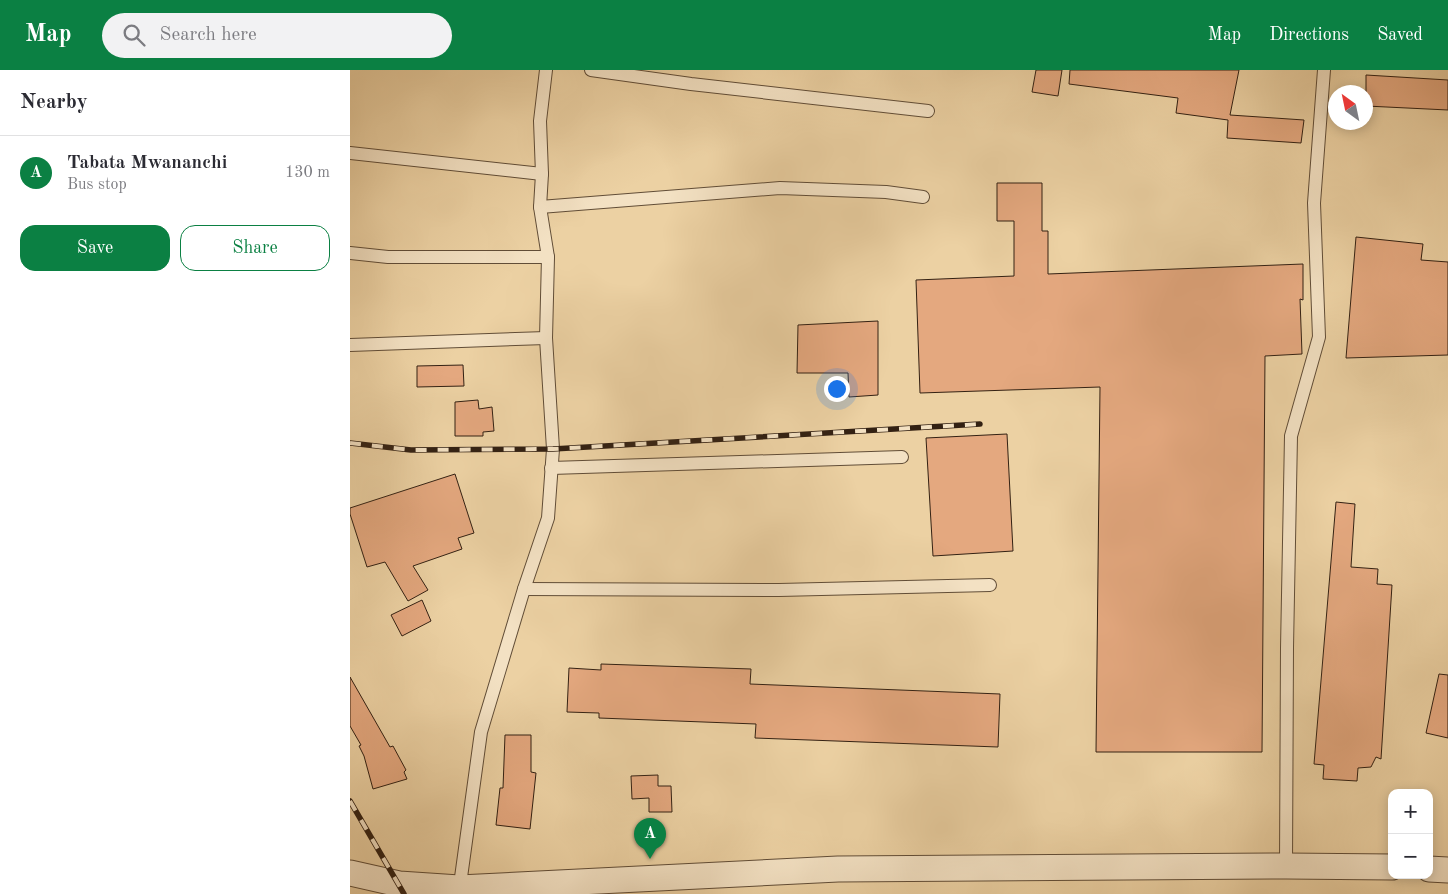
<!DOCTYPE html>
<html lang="en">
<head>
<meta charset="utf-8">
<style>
  :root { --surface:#fff; --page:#f2f2f3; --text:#2b2b33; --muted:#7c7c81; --line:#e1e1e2; --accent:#0b8043 }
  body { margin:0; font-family:"Old Standard TT",serif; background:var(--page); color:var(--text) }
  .controls { position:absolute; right:15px; bottom:15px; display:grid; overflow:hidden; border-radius:10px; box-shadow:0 2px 12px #0003 }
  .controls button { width:45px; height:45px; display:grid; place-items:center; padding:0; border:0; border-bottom:1px solid var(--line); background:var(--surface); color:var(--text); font:25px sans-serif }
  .compass { position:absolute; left:978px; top:15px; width:45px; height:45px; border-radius:50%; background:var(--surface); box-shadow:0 2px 12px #0003; rotate:327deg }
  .you { position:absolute; left:486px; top:318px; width:18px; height:18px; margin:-12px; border:4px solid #fff; border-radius:50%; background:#1a73e8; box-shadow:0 0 0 8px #1a73e833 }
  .badge { display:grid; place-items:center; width:32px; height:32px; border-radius:50%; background:var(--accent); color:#fff; font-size:16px; font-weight:700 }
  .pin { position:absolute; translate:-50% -41px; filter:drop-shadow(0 1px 2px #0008) }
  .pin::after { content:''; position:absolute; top:26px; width:18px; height:15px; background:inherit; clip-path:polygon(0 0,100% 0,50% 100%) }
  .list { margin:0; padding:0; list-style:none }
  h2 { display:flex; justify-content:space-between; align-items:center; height:65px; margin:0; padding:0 20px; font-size:21px }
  h2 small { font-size:16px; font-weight:400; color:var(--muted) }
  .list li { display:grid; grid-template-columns:32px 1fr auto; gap:15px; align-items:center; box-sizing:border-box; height:75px; padding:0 20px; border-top:1px solid var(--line) }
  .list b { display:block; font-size:19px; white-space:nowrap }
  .list p { margin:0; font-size:16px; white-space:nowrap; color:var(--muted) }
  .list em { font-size:16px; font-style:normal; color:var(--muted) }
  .actions { display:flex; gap:10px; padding:15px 20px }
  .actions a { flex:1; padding:11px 0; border:1px solid var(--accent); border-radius:15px; text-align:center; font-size:18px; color:var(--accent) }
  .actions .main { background:var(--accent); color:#fff }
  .icon { flex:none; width:28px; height:28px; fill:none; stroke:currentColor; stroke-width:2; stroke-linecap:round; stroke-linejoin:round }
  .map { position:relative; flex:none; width:1098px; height:824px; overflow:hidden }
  header { display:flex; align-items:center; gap:30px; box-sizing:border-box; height:70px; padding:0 25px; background:var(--accent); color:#fff }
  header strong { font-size:24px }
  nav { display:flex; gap:28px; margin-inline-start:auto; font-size:18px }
  .search { width:350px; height:45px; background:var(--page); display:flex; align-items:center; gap:12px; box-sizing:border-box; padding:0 18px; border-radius:28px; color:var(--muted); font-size:19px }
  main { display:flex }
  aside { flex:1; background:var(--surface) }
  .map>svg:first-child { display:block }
  .building { fill:#e4a87f; stroke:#332113 }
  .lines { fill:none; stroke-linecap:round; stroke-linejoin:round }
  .service-casing { stroke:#614d37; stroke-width:14 }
  .minor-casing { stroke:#614d37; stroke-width:27 }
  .service { stroke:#f3e1c3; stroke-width:12 }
  .minor { stroke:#f3e1c3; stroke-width:25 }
  .rail-casing { stroke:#332113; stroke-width:5.5 }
  .rail { stroke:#f3e1c3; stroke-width:4; stroke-dasharray:11; stroke-linecap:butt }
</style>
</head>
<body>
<header>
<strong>Map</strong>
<div class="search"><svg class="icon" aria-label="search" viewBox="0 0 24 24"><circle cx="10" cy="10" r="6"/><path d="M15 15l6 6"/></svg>Search here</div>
<nav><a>Map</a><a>Directions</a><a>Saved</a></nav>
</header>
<main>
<aside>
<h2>Nearby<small></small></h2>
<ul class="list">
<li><span class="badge">A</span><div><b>Tabata Mwananchi</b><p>Bus stop</p></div><em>130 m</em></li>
</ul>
<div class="actions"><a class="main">Save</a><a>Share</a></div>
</aside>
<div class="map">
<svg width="1098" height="824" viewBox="0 0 1098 824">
  <rect width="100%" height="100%" fill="#ecd1a3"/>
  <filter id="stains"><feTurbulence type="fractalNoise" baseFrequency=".004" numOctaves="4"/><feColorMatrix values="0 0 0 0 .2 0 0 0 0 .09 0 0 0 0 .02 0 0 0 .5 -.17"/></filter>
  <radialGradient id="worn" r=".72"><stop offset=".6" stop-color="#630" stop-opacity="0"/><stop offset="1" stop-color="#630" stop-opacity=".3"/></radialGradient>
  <g class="building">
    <polygon points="686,0 712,0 708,26 682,22"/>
    <polygon points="720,0 889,0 880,45 954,50 951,73 877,68 878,50 826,43 828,28 719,14"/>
    <polygon points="1016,5 1098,10 1098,40 1016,36"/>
    <polygon points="647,113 692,113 692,161 698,161 698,204 953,194 953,230 950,229 952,284 915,286 912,682 746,682 750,317 570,323 566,210 664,206 664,151 647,151"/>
    <polygon points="1006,167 1073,174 1071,190 1098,192 1098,285 996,288"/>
    <polygon points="528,251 528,325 499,327 498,303 447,303 448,255"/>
    <polygon points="113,295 114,316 67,317 67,296"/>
    <polygon points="128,330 129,339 142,337 144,361 133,362 133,366 105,366 105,332"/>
    <polygon points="657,364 663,481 583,486 576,368"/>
    <polygon points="105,404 124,463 108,468 112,479 63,496 78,520 58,531 35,492 17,497 0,444 0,438"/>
    <polygon points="986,432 1005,434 1001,497 1028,499 1027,514 1042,515 1031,689 1026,687 1021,697 1008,698 1007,711 973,709 974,695 964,694"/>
    <polygon points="72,530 81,551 52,566 41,545"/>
    <polygon points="251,594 401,599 400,614 650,624 648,677 405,668 406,654 249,648 249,643 217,642 219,598 251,600"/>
    <polygon points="1089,604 1098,605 1098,668 1076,663"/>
    <polygon points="0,607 40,677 43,676 56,700 54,702 57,709 23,719 14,686 9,676 11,675 0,656"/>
    <polygon points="155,665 181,665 181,702 186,703 180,759 146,755 150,718 153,718"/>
    <polygon points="308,705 308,716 321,716 322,742 299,742 299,728 282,729 281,706"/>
  </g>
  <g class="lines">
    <g class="service-casing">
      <g id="service">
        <polyline points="241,0 341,14 578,41"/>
        <polyline points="0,83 192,104"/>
        <polyline points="190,137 430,118 536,122 573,127"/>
        <polyline points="0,183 38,187 198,187"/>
        <polyline points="0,275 196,268"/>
        <polyline points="201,398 552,387"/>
        <polyline points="174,519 429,520 640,515"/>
        <polyline points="936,796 937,578 941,366 969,267 964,133 974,0"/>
        <polyline points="109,822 131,662 174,519 198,448 203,379 196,268 198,187 190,137 192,104 190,51 196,0"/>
      </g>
    </g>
    <g class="minor-casing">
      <g id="minor">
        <polyline points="1079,799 1098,800"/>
        <polyline points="0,803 49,814 109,818 488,799 936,796 1042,797"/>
      </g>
    </g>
    <use href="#service" class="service"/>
    <use href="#minor" class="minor"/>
    <g class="rail-casing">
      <g id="rail">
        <polyline points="0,373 61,380 203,379 630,354"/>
        <polyline points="0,731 54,824"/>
      </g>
    </g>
    <use href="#rail" class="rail"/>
  </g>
  <rect width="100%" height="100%" filter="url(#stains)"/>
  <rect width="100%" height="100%" fill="url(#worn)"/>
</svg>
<div class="controls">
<button>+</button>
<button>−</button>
</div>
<svg class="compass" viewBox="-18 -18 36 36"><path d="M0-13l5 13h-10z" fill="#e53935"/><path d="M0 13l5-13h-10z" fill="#7c7c81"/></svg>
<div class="you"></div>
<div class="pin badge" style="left:300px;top:789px">A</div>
</div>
</main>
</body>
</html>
